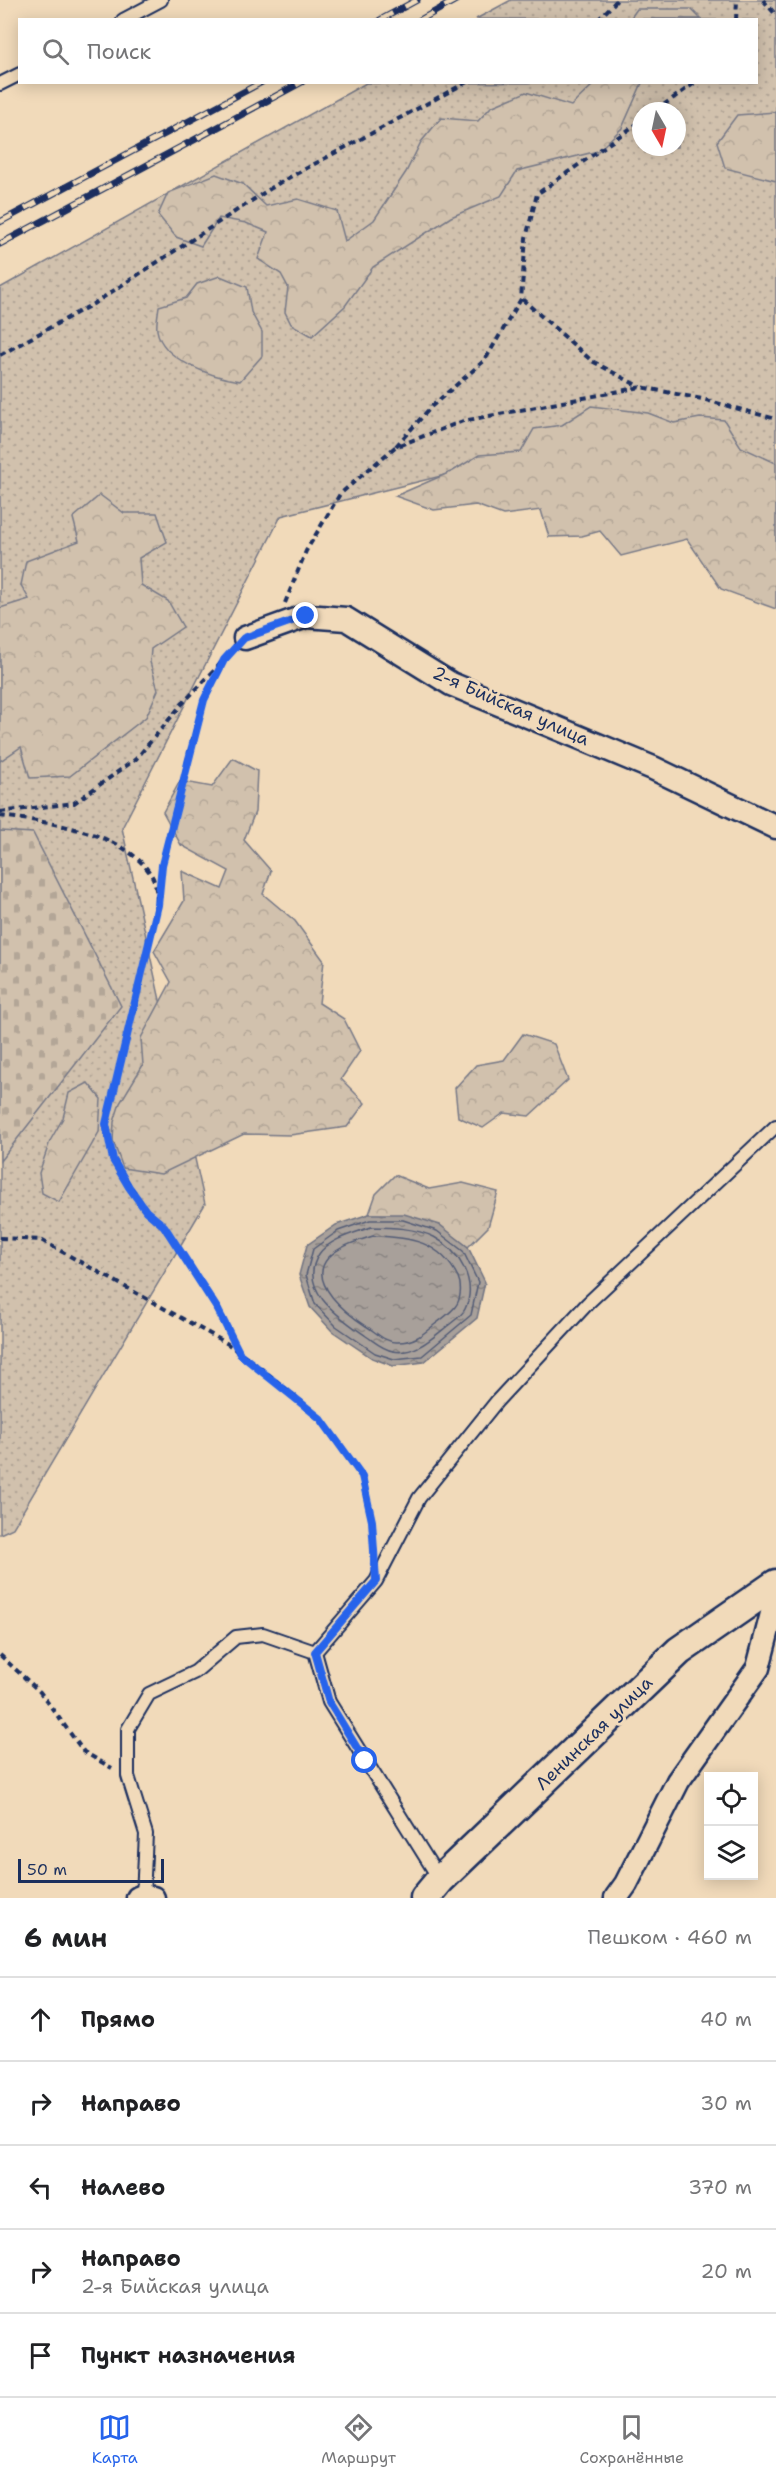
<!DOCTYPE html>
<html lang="ru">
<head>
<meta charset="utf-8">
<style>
  :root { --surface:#fff; --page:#f2f2f2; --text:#202124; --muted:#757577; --line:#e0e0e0; --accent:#2563eb }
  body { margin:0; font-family:"Shantell Sans",sans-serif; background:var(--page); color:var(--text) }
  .controls { position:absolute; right:18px; bottom:18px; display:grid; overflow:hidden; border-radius:0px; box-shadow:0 3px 15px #0003 }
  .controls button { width:54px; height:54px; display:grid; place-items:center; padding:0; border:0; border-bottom:2px solid var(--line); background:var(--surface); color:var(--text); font:30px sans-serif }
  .compass { position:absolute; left:632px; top:102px; width:54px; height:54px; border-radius:50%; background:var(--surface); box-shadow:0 3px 15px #0003; rotate:171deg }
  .scale { position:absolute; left:18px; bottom:15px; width:146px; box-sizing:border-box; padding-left:6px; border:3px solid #1b2f5e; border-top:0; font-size:16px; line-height:21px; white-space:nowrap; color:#1b2f5e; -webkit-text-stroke:4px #f1daba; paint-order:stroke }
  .stop { position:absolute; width:18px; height:18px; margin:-14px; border:4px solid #2563eb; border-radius:50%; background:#fff }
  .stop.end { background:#2563eb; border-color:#fff; box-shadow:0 2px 6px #0008 }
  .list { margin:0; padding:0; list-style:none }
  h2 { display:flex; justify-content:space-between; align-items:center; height:78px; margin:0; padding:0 24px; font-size:26px }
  h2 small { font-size:20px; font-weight:400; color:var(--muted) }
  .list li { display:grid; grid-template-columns:39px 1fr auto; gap:18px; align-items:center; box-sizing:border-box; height:84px; padding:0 24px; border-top:2px solid var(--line) }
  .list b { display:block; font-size:22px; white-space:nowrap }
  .list p { margin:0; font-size:20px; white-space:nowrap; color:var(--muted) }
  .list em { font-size:20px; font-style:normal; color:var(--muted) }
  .icon { flex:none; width:33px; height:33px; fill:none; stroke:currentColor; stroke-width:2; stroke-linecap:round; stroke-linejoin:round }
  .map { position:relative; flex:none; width:776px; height:1898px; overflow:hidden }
  .search { position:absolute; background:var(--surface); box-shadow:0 3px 15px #0003; left:18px; right:18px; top:18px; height:66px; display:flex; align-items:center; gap:15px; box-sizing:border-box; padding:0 21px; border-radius:0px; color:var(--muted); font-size:22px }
  .sheet { height:498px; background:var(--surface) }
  nav { display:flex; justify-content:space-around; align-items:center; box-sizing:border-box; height:84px; border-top:2px solid var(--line); background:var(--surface); font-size:16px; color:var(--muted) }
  nav a { display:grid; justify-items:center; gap:3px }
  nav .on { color:var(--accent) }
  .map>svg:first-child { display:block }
  .grass { fill:url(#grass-dots); stroke:#767886; stroke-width:1.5; fill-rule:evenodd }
  .forest { fill:url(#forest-crowns); stroke:#767886; stroke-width:1.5 }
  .cemetery { fill:url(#cemetery-stones); stroke:#767886; stroke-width:1.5 }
  .water { fill:url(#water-ripples); stroke:#707382; stroke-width:1.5 }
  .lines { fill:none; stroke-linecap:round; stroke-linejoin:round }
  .shore { stroke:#535c76; stroke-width:1.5 }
  .service-casing { stroke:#1b2f5e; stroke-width:16 }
  .minor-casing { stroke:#1b2f5e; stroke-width:27 }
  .tertiary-casing { stroke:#1b2f5e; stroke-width:33 }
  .path { stroke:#1b2f5e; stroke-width:4; stroke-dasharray:6 4.5; stroke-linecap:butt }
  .service { stroke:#f1daba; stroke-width:12 }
  .minor { stroke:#f1daba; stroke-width:22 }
  .tertiary { stroke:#f1daba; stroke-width:28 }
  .rail-casing { stroke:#1b2f5e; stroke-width:7 }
  .rail { stroke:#f1daba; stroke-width:4.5; stroke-dasharray:14; stroke-linecap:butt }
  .route { stroke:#2563eb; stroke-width:8 }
  .labels { text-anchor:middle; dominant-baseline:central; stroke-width:6; stroke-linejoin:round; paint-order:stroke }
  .street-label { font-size:18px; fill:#1b2f5e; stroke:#f1daba }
</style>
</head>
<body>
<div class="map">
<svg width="776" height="1898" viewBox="0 0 776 1898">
  <defs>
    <pattern id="grass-dots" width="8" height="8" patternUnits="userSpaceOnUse" patternTransform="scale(1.5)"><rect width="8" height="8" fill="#d1c1ad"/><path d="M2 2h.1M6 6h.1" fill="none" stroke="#b3a697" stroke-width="1.8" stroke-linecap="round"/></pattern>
    <pattern id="forest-crowns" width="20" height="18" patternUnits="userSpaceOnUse" patternTransform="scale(1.5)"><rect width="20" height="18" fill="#d1c1ad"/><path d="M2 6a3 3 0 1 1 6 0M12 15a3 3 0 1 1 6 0" fill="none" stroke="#b3a697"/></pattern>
    <pattern id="cemetery-stones" width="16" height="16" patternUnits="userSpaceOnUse" patternTransform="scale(1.5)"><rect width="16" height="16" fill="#d1c1ad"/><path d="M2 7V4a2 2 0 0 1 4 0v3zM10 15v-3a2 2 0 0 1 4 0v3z" fill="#b3a697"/></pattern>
    <pattern id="water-ripples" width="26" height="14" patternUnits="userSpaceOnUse" patternTransform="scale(1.5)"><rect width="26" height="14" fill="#a8a09a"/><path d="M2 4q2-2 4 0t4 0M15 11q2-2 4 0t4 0" fill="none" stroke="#888381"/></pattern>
  </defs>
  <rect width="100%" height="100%" fill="#f1daba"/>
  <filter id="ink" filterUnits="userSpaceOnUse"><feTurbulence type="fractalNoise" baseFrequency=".0167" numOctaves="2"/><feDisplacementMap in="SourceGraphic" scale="12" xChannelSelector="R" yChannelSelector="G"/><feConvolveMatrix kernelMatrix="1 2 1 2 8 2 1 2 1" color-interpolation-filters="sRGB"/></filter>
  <g filter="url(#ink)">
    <path class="grass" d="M511,0H776V563L513,458L281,516L122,828L205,1204L13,1528L0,1534V288L366,83L756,82V20L476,19ZM641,111H677V147H641Z"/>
    <g class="forest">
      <polygon points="637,9 691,9 701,19 630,19"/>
      <polygon points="595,83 642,83 622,128 598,151 517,171 501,196 451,217 373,267 345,306 312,336 291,324 285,312 288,287 281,274 258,259 268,232 246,223 219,218 201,246 176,237 158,215 168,193 216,174 243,184 266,206 298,199 337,211 345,241 374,220 406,172 421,142 441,118 478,121 491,107 526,92 571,106"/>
      <polygon points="776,112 776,181 725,168 717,142 737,115"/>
      <path d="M220,276L247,287L251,312L262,332V356L240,381C213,377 162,361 157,330C156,323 158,314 159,306L186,298L197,284Z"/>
      <polygon points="591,406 648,413 674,423 700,418 724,420 741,447 776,463 776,609 721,589 687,539 621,556 600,531 582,536 549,537 541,510 503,515 476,505 434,510 395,496 453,471 479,455 521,452 534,429 562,425"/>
      <polygon points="100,495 124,513 157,513 167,542 139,558 141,585 168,601 183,627 151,649 150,662 158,690 146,717 70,776 30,778 21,747 0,761 0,608 29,599 21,585 26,561 79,541 73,518"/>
      <polygon points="233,758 257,771 255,812 244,840 271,871 263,894 295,921 324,961 319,1003 344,1019 360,1051 341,1079 365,1103 347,1127 290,1135 244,1134 161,1174 123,1168 113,1141 114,1122 120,1103 143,1065 141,1038 171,982 154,951 184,901 182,871 222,889 229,871 181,845 163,812 180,781 212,787"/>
      <polygon points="523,1034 554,1044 568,1080 529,1116 504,1113 483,1128 458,1117 455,1088 476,1065 504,1060"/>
      <polygon points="88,1083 101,1099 99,1132 59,1202 42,1193 39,1173 50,1141 63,1118 69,1093"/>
      <path d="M395,1175L429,1189L463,1183L498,1192L488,1227L468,1247C431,1218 416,1215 369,1214L376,1194Z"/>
    </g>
    <polygon class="cemetery" points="0,831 33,833 121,1006 0,1161"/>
    <polygon class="water" points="369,1214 404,1214 440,1225 468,1247 485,1282 477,1318 424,1362 393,1366 372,1358 332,1331 310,1307 299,1275 307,1245 336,1225"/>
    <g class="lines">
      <g class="shore">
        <polygon points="370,1220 403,1220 437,1231 463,1251 478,1282 471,1315 422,1356 394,1359 375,1353 336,1326 315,1304 306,1275 313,1249 338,1231"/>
        <path d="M371,1227C392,1227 415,1228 434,1237C459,1250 478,1282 465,1309C462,1316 451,1323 445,1328C430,1340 414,1355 393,1351C382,1349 375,1342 366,1336C342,1319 296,1290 319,1254C329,1239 355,1233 371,1227Z"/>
        <path d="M373,1236C410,1237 440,1241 458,1277C462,1286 461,1300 455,1307C449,1314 441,1320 434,1325C422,1335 414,1342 398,1342C385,1343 376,1332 366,1326C349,1315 306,1283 328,1258C339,1246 358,1241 373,1236Z"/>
      </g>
      <g class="service-casing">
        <g id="service">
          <polyline points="123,20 161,0"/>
          <polyline points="0,84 20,74"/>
          <polyline points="440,1880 329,1702 315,1652 376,1581 419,1498 497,1401 588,1303 776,1126"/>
          <polyline points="143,1896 146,1834 128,1776 128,1729 149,1694 195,1672 236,1637 263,1634 315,1652"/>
        </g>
      </g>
      <g class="minor-casing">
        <g id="minor">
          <polyline points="245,638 306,616 346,619 451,684 653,768 776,827"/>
          <polyline points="138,1898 143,1896 153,1898"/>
          <polyline points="616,1898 626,1884 678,1781 758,1668 776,1598"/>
        </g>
      </g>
      <g class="tertiary-casing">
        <polyline id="tertiary" points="425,1898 440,1880 679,1651 776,1584"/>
      </g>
      <g class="path">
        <polyline points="763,0 776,15"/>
        <polyline points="598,20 617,0"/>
        <polyline points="736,20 737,0"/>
        <polyline points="655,111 696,82"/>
        <polyline points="522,299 592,361 640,387"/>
        <polyline points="0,355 93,304 279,183 467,82"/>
        <polyline points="396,446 432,406 485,360 521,299 526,238 537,194 641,121"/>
        <polyline points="285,603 306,551 340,494 395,447 463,421 641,387 702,399 776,419"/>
        <polyline points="0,812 74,803 136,759 182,704 232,652"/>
        <path d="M0,816C48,822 127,831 153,878C156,885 157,897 158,905L106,1124L113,1160L146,1211L164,1226L218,1310L240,1354"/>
        <polyline points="159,897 162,865 191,747 204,700 223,663"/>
        <polyline points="0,1238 41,1240 228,1344 269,1375 321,1419 362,1476 372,1521 374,1551"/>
        <polyline points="0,1655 40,1692 84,1752 112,1768"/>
      </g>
      <use href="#service" class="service"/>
      <use href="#minor" class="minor"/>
      <use href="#tertiary" class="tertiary"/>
      <g class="rail-casing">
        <g id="rail">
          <polyline points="380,20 417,0"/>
          <polyline points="420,20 456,0"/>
          <polyline points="0,222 262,82"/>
          <polyline points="0,244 302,82"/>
        </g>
      </g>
      <use href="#rail" class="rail"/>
    </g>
  </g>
  <g class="lines" filter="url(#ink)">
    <polyline class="route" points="306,616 244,638 224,660 204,700 162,865 158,905 106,1124 113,1160 129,1187 146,1211 164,1226 218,1310 240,1354 321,1419 362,1476 372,1521 376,1581 315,1652 329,1702 365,1761"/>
  </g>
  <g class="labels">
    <g class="street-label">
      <text transform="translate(511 706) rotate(24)">2-я Бийская улица</text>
      <text transform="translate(594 1733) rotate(-44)">Ленинская улица</text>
    </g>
  </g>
</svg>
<div class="controls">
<button><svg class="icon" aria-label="locate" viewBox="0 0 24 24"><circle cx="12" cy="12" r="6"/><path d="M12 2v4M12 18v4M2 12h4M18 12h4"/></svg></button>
<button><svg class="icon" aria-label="layers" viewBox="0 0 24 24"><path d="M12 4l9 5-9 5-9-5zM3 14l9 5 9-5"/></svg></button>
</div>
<svg class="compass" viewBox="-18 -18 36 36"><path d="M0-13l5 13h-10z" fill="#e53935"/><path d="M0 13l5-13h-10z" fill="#757577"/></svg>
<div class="scale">50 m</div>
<div class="stop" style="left:365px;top:1761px"></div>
<div class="stop end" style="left:306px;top:616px"></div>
<div class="search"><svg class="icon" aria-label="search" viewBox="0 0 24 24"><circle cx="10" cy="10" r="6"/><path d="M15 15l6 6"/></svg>Поиск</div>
</div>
<section class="sheet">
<h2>6 мин<small>Пешком · 460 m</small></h2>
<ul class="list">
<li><svg class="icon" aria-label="ahead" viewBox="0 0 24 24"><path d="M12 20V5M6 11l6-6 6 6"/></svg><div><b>Прямо</b></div><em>40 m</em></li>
<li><svg class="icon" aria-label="right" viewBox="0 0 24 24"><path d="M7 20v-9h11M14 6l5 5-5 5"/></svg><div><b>Направо</b></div><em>30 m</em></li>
<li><svg class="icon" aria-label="left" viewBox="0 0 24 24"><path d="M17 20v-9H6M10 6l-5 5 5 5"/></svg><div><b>Налево</b></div><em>370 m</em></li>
<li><svg class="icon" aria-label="right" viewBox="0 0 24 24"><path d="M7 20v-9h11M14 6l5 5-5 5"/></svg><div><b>Направо</b><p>2-я Бийская улица</p></div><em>20 m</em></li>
<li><svg class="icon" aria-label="arrive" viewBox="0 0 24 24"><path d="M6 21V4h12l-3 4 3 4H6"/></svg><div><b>Пункт назначения</b></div></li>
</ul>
</section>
<nav>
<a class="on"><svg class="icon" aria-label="map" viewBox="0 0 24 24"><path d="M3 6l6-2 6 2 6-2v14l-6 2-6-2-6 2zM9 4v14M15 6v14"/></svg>Карта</a>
<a><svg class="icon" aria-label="directions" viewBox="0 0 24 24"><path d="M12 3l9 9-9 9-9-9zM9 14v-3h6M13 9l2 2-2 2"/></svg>Маршрут</a>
<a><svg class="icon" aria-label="saved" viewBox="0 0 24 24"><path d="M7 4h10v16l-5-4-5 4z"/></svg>Сохранённые</a>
</nav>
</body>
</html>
